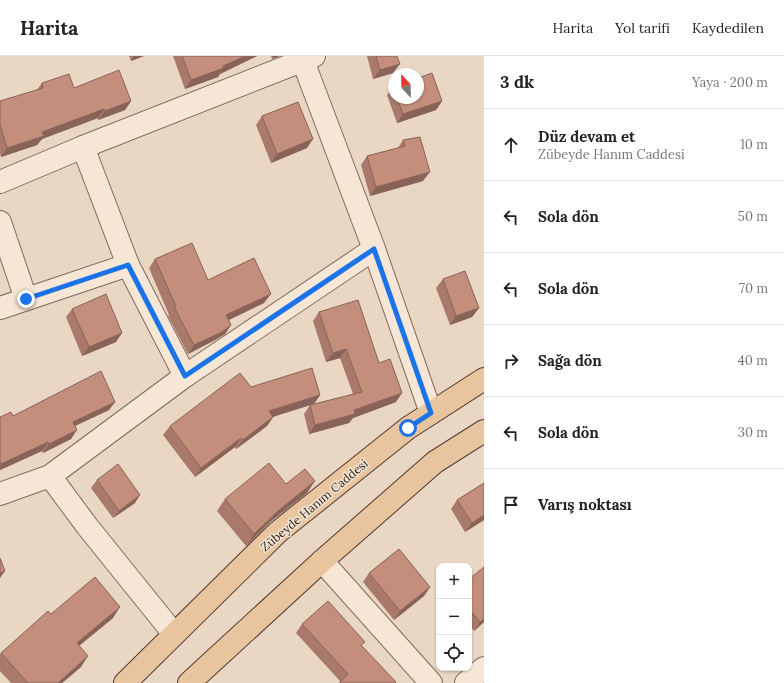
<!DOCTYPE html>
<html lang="tr">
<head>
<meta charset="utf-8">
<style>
  :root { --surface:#fff; --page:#f2f2f2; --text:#222; --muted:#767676; --line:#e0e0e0 }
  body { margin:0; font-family:Lora,serif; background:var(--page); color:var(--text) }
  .controls { position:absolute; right:12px; bottom:12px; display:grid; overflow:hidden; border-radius:8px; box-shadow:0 1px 3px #0004 }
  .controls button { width:36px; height:36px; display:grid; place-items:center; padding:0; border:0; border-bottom:1px solid var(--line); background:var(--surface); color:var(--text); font:20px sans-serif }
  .compass { position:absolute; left:388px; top:12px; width:36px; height:36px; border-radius:50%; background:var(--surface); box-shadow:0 1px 3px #0004; rotate:338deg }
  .stop { position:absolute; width:12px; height:12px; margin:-9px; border:3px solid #1a73e8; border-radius:50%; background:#fff }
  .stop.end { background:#1a73e8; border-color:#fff; box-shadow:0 1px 4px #0008 }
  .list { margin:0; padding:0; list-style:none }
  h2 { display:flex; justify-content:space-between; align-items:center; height:52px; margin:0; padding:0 16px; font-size:17px }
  h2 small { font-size:13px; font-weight:400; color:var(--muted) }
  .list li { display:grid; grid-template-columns:26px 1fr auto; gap:12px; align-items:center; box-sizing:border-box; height:72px; padding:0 16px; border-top:1px solid var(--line) }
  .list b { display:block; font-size:15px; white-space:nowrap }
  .list p { margin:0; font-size:13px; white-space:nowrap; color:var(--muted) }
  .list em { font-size:13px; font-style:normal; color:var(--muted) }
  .icon { flex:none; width:22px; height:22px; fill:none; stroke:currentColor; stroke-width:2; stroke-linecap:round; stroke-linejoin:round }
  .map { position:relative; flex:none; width:484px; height:627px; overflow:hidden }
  header { display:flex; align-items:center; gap:24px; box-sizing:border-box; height:56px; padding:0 20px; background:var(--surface); border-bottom:1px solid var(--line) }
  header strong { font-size:19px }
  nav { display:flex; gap:22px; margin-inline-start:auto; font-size:14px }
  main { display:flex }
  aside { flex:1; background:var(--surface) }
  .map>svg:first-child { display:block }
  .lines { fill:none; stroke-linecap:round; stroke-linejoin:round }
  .minor-casing { stroke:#826a5c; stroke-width:24 }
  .major-casing { stroke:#503930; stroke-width:24 }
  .minor { stroke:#f5e6d6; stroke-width:22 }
  .major { stroke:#e9c59f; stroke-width:22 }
  .wall { fill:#a97a6c }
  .shaded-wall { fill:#896358 }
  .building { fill:#c48e7d; stroke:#896358 }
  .route { stroke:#1a73e8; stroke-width:5 }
  .labels { text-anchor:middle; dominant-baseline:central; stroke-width:3; stroke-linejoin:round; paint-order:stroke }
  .street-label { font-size:12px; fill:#33251f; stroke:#f2e3d2 }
</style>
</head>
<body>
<header>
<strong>Harita</strong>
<nav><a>Harita</a><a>Yol tarifi</a><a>Kaydedilen</a></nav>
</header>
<main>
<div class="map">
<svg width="484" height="627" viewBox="0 0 484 627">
  <rect width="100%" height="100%" fill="#e9d7c4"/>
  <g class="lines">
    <g class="minor-casing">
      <g id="minor">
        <polyline points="303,5 374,193 431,357"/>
        <polyline points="83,91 128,209 185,320"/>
        <polyline points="0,126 83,91 314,0"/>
        <polyline points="0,166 26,243"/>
        <polyline points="0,252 128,209"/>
        <polyline points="50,420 87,470 174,578"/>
        <polyline points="0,438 50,420 185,320 374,193"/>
        <polyline points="322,505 431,627"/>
        <polyline points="466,627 484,612"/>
      </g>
    </g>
    <g class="major-casing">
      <g id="major">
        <polyline points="125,627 278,476 408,372 484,323"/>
        <polyline points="189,627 322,505 435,406 484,375"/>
      </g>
    </g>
    <use href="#minor" class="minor"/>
    <use href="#major" class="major"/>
  </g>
  <g class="wall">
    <polygon points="129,0 144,0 131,5"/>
    <polygon points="173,0 257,0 220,18 218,21 185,33"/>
    <polygon points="271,0 280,0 272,3"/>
    <polygon points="367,0 397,0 393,17 373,23"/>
    <polygon points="42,27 74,32 131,45 125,54 98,64 98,62 42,83 37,89 1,101 0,98 0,45 37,34"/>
    <polygon points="393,30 394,30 394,42 418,42 442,45 436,54 397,67 387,39"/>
    <polygon points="262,60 307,92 271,107 256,69"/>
    <polygon points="403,84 423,125 370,140 361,109 367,100 398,92"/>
    <polygon points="155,203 208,224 264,247 229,264 231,269 225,278 215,284 188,298 168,260 169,259 149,212"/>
    <polygon points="443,223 479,252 472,261 450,269 436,232"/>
    <polygon points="72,253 116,286 82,300 66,261"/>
    <polygon points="319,256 379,307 396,346 353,362 349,367 309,378 304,358 310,349 273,361 267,370 236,393 235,391 195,421 163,379 170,370 251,331 320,339 314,348 353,338 340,302 326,306 313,265"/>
    <polygon points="115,346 109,354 75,370 71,383 43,397 42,395 0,414 0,361"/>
    <polygon points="97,424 135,447 113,462 91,432"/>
    <polygon points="484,427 484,464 465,476 451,453 457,444"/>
    <polygon points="286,428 307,437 270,466 246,490 217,455 225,443"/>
    <polygon points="369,517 430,531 424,540 394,564 363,526"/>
    <polygon points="469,523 484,566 474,575 469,569"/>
    <polygon points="51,558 113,562 79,590 81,611 62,627 11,627 0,615 0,598 1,597"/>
    <polygon points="302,568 362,590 395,627 340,625 296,577"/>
  </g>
  <g class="shaded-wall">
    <polygon points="134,0 144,0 131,5"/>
    <polygon points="245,0 257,0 220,18 218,21 185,33 191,24 223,10"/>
    <polygon points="274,0 280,0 272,3"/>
    <polygon points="400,8 393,17 373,23 380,14"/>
    <polygon points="131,45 125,54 98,64 105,55"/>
    <polygon points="442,45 436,54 397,67 403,58"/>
    <polygon points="104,53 98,62 42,83 37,89 1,101 7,92 42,76"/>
    <polygon points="313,83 307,92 271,107 277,98"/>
    <polygon points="430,116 423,125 370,140 376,131"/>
    <polygon points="271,238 264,247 220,268 226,259"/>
    <polygon points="479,252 472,261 450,269 456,260"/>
    <polygon points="231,269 225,278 215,284 188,298 194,289"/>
    <polygon points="122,277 116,286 82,300 89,291"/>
    <polygon points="346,293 340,302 326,306 333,297"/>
    <polygon points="402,337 396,346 353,362 349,367 309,378 315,369"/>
    <polygon points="320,339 314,348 262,364 269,355"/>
    <polygon points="115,346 109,354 66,374 73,366"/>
    <polygon points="273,361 267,370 236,393 243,384"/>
    <polygon points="77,374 71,383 43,397 49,388"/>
    <polygon points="241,382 235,391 195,421 201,412"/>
    <polygon points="48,386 42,395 0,414 0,409 1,408"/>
    <polygon points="315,425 307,437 270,466 246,490 254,478 278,455"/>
    <polygon points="140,439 135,447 113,462 119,455"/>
    <polygon points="484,459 484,464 465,476 472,467"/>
    <polygon points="5,515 0,522 0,517"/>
    <polygon points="430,531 424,540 394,564 400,555"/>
    <polygon points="120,551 113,562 69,598 77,587"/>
    <polygon points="484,563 484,566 474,575 480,566"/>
    <polygon points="88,600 81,611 62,627 58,627"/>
  </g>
  <g class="building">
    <polygon points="182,0 245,0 223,10 224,12 191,24"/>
    <polygon points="376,0 397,0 400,8 380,14"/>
    <polygon points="119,14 131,45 105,55 104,53 42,76 44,80 7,92 0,69 0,45 43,32 42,27 69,18 74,32"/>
    <polygon points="432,17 442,45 403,58 397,42 418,42 418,22"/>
    <polygon points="298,46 313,83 277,98 262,60"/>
    <polygon points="420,81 430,116 376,131 367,100 405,90 403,84"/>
    <polygon points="192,187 208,224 254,202 271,238 226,259 231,269 222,276 194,289 174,251 176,250 155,203"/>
    <polygon points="465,215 479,252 456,260 443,223"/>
    <polygon points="106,238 122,277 89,291 72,253"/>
    <polygon points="358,244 379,307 390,303 402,337 354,354 355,358 315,369 310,349 362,336 346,293 333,297 319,256"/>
    <polygon points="312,312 320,339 269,355 273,361 243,384 241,382 201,412 170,370 240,317 251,331"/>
    <polygon points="101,315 115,346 73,366 77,374 49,388 48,386 1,408 0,405 0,361 11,356 13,360"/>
    <polygon points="269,407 286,428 305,413 315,425 278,455 254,478 225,443"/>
    <polygon points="118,408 140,439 119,455 97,424"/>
    <polygon points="484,427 484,459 472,467 457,444"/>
    <polygon points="399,493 430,531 400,555 369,517"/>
    <polygon points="0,502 5,515 0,517"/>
    <polygon points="484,511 484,563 480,566 469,553 469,523"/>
    <polygon points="95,521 120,551 77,587 88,600 58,627 28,627 1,597 48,555 51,558"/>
    <polygon points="328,545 365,586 361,589 396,626 395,627 339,627 348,618 302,568"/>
  </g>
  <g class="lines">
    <polyline class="route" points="26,243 128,209 185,320 374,193 431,357 408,372"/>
  </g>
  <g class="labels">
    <g class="street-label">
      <text transform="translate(314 449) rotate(-40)">Zübeyde Hanım Caddesi</text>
    </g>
  </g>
</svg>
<div class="controls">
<button>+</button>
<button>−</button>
<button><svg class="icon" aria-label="locate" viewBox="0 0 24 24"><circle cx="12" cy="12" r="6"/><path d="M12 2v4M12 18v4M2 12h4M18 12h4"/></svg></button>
</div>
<svg class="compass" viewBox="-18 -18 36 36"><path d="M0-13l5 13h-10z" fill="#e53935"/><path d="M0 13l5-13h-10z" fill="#767676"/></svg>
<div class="stop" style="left:408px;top:372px"></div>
<div class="stop end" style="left:26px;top:243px"></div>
</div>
<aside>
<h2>3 dk<small>Yaya · 200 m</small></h2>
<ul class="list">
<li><svg class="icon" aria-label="ahead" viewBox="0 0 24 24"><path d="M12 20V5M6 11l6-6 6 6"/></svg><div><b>Düz devam et</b><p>Zübeyde Hanım Caddesi</p></div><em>10 m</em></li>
<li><svg class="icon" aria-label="left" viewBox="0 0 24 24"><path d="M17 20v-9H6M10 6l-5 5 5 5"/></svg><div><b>Sola dön</b></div><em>50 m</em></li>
<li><svg class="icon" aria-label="left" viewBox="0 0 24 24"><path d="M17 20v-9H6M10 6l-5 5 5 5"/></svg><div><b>Sola dön</b></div><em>70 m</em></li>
<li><svg class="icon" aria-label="right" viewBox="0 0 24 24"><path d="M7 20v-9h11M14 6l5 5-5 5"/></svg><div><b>Sağa dön</b></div><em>40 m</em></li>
<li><svg class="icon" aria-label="left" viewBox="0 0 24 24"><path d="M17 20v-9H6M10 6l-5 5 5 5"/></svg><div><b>Sola dön</b></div><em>30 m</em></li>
<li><svg class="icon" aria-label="arrive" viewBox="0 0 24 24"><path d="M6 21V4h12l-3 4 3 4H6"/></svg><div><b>Varış noktası</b></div></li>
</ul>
</aside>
</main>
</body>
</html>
